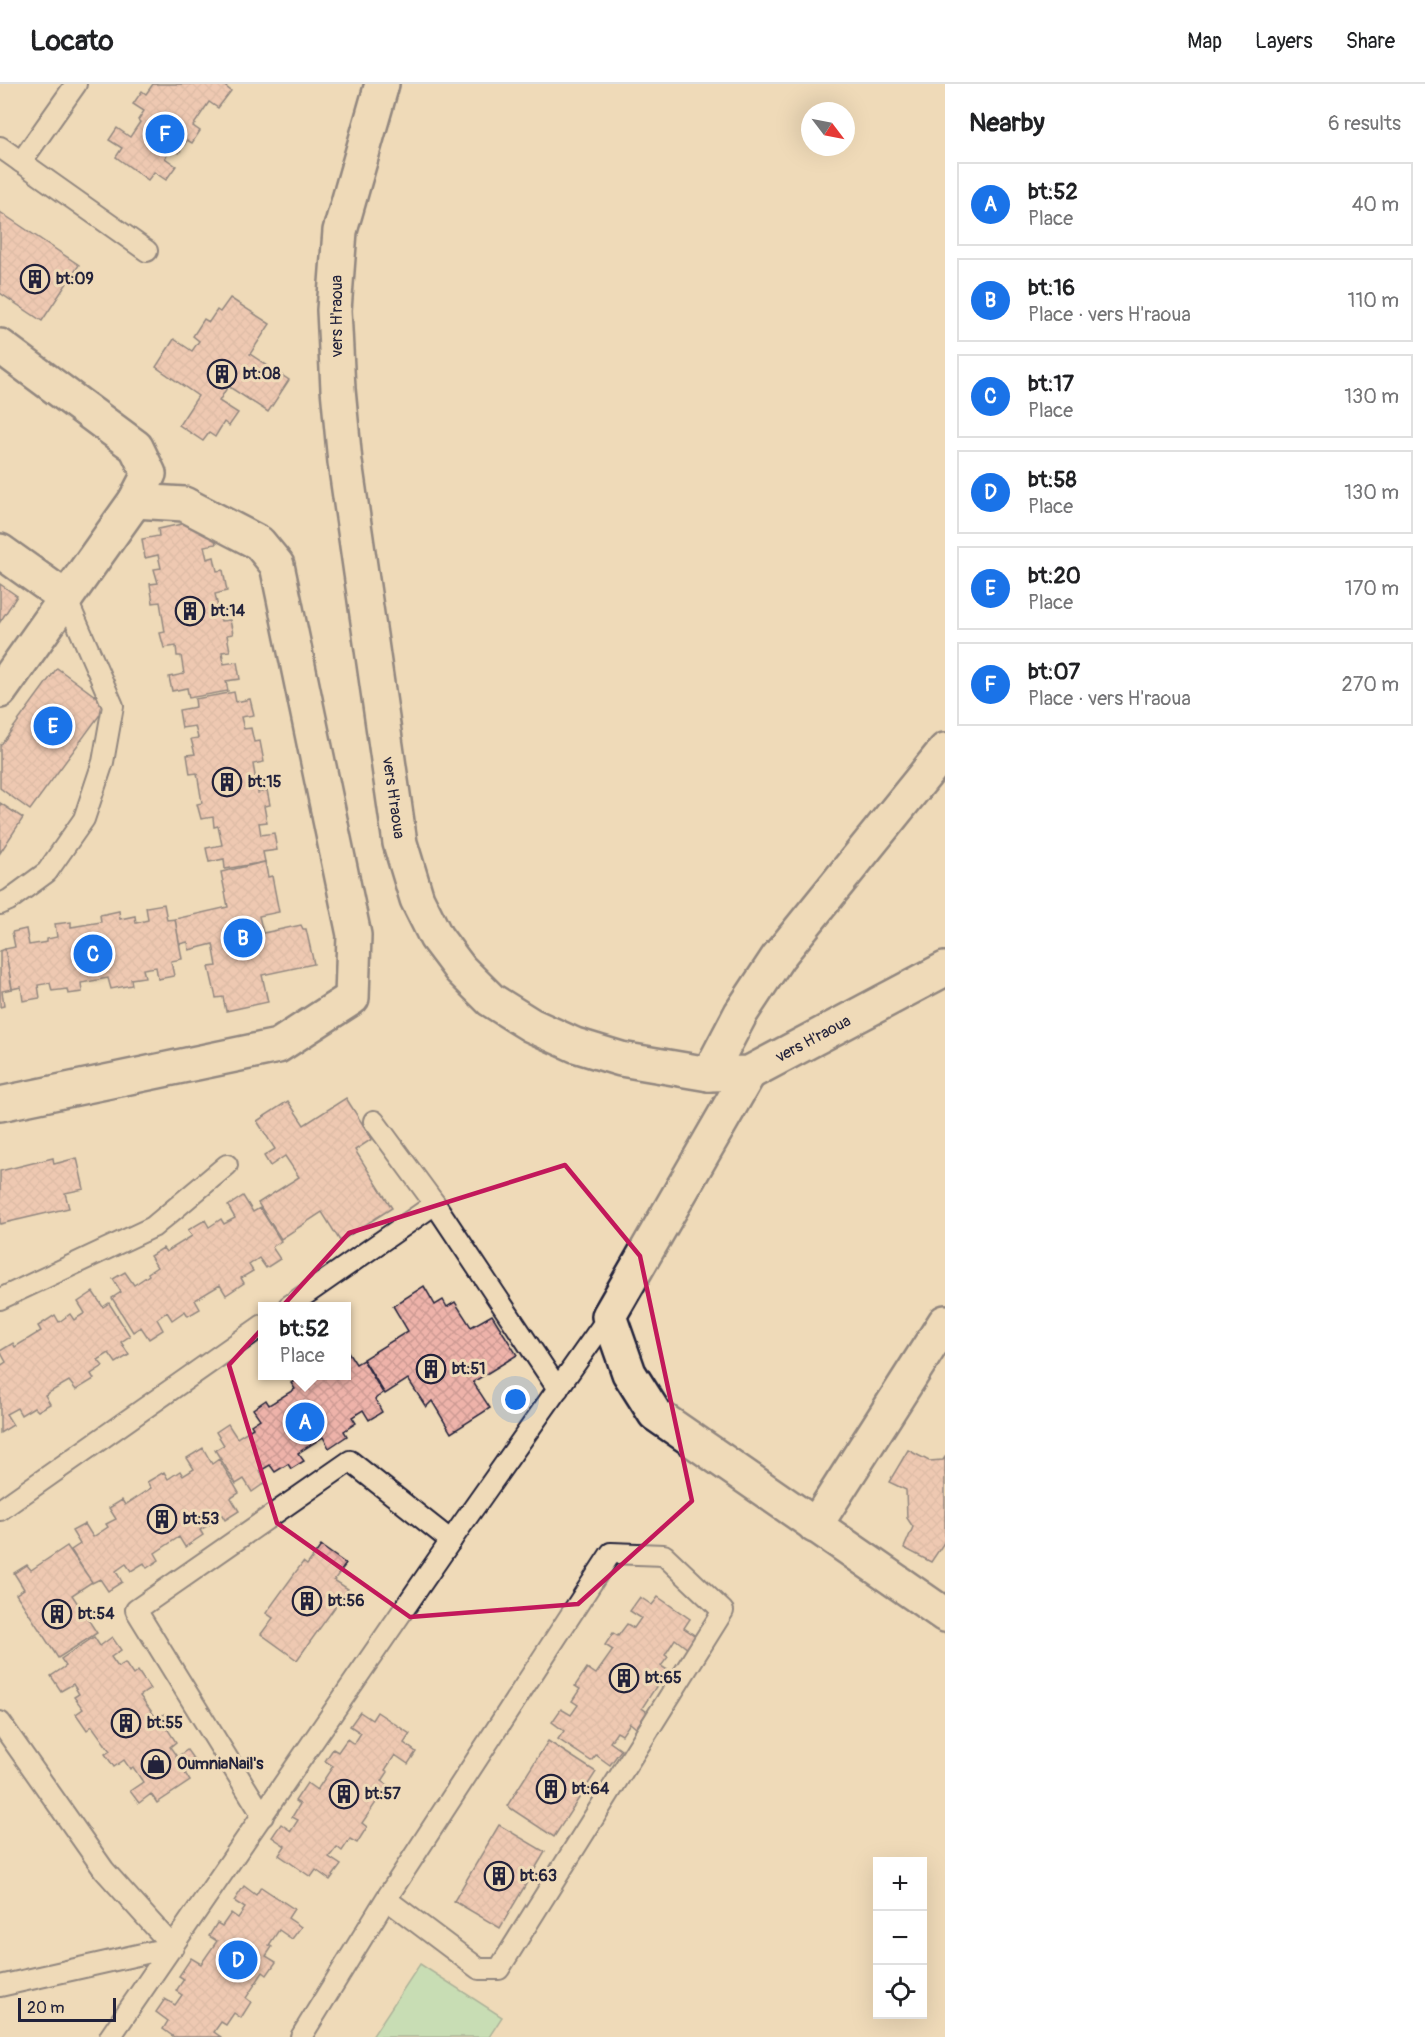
<!DOCTYPE html>
<html lang="en">
<head>
<meta charset="utf-8">
<style>
  :root { --surface:#fff; --page:#f2f2f2; --text:#202124; --muted:#757577; --line:#e0e0e0; --accent:#1a73e8 }
  body { margin:0; font-family:Pangolin,sans-serif; background:var(--page); color:var(--text) }
  .controls { position:absolute; right:18px; bottom:18px; display:grid; overflow:hidden; border-radius:0px; box-shadow:0 6px 24px #0002 }
  .controls button { width:54px; height:54px; display:grid; place-items:center; padding:0; border:0; border-bottom:2px solid var(--line); background:var(--surface); color:var(--text); font:30px sans-serif }
  .compass { position:absolute; left:801px; top:18px; width:54px; height:54px; border-radius:50%; background:var(--surface); box-shadow:0 6px 24px #0002; rotate:122deg }
  .scale { position:absolute; left:18px; bottom:15px; width:98px; box-sizing:border-box; padding-left:6px; border:3px solid #22223b; border-top:0; font-size:16px; line-height:21px; white-space:nowrap; color:#22223b; -webkit-text-stroke:4px #efdab8; paint-order:stroke }
  .you { position:absolute; left:516px; top:1316px; width:21px; height:21px; margin:-15px; border:4px solid #fff; border-radius:50%; background:#1a73e8; box-shadow:0 0 0 9px #1a73e833 }
  .badge { display:grid; place-items:center; width:39px; height:39px; border-radius:50%; background:var(--accent); color:#fff; font-size:20px; font-weight:700 }
  .pin { position:absolute; translate:-50% -50%; border:3px solid #fff; box-shadow:0 2px 6px #0006 }
  .popup { position:absolute; left:258px; top:1218px; width:93px; height:78px; box-sizing:border-box; display:grid; place-content:center; border-radius:0px; background:var(--surface); filter:drop-shadow(0 2px 4px #0005); font-size:20px; white-space:nowrap; color:var(--muted) }
  .popup b { font-size:22px; color:var(--text) }
  .popup::after { content:''; position:absolute; left:50%; top:100%; margin-left:-12px; border:12px solid transparent; border-top-color:var(--surface) }
  .list { margin:0; padding:0; list-style:none }
  h2 { display:flex; justify-content:space-between; align-items:center; height:78px; margin:0; padding:0 24px; font-size:26px }
  h2 small { font-size:20px; font-weight:400; color:var(--muted) }
  .list li { display:grid; grid-template-columns:39px 1fr auto; gap:18px; align-items:center; box-sizing:border-box; height:84px; margin:0 12px 12px; padding:0 12px; border:2px solid var(--line); border-radius:0px }
  .list b { display:block; font-size:22px; white-space:nowrap }
  .list p { margin:0; font-size:20px; white-space:nowrap; color:var(--muted) }
  .list em { font-size:20px; font-style:normal; color:var(--muted) }
  .icon { flex:none; width:33px; height:33px; fill:none; stroke:currentColor; stroke-width:2; stroke-linecap:round; stroke-linejoin:round }
  .map { position:relative; flex:none; width:945px; height:1953px; overflow:hidden }
  header { display:flex; align-items:center; gap:36px; box-sizing:border-box; height:84px; padding:0 30px; background:var(--surface); border-bottom:2px solid var(--line) }
  header strong { font-size:28px }
  nav { display:flex; gap:33px; margin-inline-start:auto; font-size:21px }
  main { display:flex }
  aside { flex:1; background:var(--surface) }
  .map>svg:first-child { display:block }
  .pitch { fill:#9ae1af; stroke:#5e8275; stroke-width:1.5 }
  .building { fill:url(#building-cross-hatch); stroke:#22223b; stroke-width:1.5 }
  .lines { fill:none; stroke-linecap:round; stroke-linejoin:round }
  .service-casing { stroke:#22223b; stroke-width:24 }
  .minor-casing { stroke:#22223b; stroke-width:38 }
  .tertiary-casing { stroke:#22223b; stroke-width:38 }
  .service { stroke:#efdab8; stroke-width:20 }
  .minor { stroke:#efdab8; stroke-width:33 }
  .tertiary { stroke:#efdab8; stroke-width:33 }
  .marked { fill:none; stroke:#c2185b; stroke-width:4.5; stroke-linejoin:round }
  .labels { text-anchor:middle; dominant-baseline:central; stroke-width:6; stroke-linejoin:round; paint-order:stroke }
  .poi-label { font-size:16px; font-weight:bold; fill:#22223b; stroke:#efdab8; text-anchor:start }
  .street-label { font-size:16px; fill:#22223b; stroke:#efdab8 }
</style>
</head>
<body>
<header>
<strong>Locato</strong>
<nav><a>Map</a><a>Layers</a><a>Share</a></nav>
</header>
<main>
<div class="map">
<svg width="945" height="1953" viewBox="0 0 945 1953">
  <defs>
    <pattern id="building-cross-hatch" width="8" height="8" patternUnits="userSpaceOnUse" patternTransform="scale(1.5)"><rect width="8" height="8" fill="#eeb3aa"/><path d="M0 0l8 8M0 8l8-8" fill="none" stroke="#cc9a93"/></pattern>
  </defs>
  <rect width="100%" height="100%" fill="#efdab8"/>
  <filter id="ink" filterUnits="userSpaceOnUse"><feTurbulence type="fractalNoise" baseFrequency=".0167" numOctaves="2"/><feDisplacementMap in="SourceGraphic" scale="12" xChannelSelector="R" yChannelSelector="G"/><feConvolveMatrix kernelMatrix="1 2 1 2 8 2 1 2 1" color-interpolation-filters="sRGB"/></filter>
  <g filter="url(#ink)">
    <polygon class="pitch" points="420,1880 502,1933 489,1953 372,1953"/>
    <g class="building">
      <polygon points="153,0 228,0 226,3 231,7 218,24 209,18 193,42 200,47 192,59 187,56 179,69 172,64 165,74 176,82 166,96 154,88 148,96 116,73 122,64 109,56 117,44 130,53 140,38 138,36 144,27 133,20 142,7 146,10"/>
      <polygon points="0,128 79,181 42,237 0,209"/>
      <polygon points="230,214 270,240 250,270 289,296 268,328 228,302 219,317 238,329 229,342 224,338 215,353 209,349 203,357 179,341 198,312 156,283 174,255 192,267 199,257 193,252 204,235 209,238 217,226 220,228"/>
      <polygon points="196,437 199,447 213,444 216,460 204,462 207,475 214,473 217,487 223,486 227,507 215,510 221,537 230,536 233,550 227,551 230,567 222,568 224,580 237,578 240,595 226,597 228,607 189,614 187,604 172,607 169,593 184,590 181,572 177,572 176,562 164,564 160,549 165,548 160,518 153,519 150,500 158,499 154,485 161,484 158,471 145,474 142,455 159,452 158,445"/>
      <polygon points="0,500 17,512 0,538"/>
      <polygon points="57,584 107,621 30,726 0,704 0,662"/>
      <polygon points="234,608 236,618 250,615 254,631 241,633 244,645 251,644 254,658 260,657 264,678 253,680 258,709 267,706 270,721 264,722 267,738 259,739 261,751 274,749 277,766 263,768 265,778 225,785 224,775 209,778 206,764 222,761 218,742 214,743 213,733 201,735 197,720 202,719 197,689 190,690 187,671 195,670 191,655 198,654 195,642 182,644 179,626 196,623 195,615"/>
      <polygon points="0,719 23,734 0,769"/>
      <polygon points="265,778 268,793 272,792 279,828 259,832 263,849 301,841 303,845 306,845 314,880 262,891 268,918 226,927 223,913 216,914 209,883 217,882 213,860 189,866 188,858 179,860 175,835 228,823 221,788"/>
      <polygon points="164,820 167,836 175,835 182,875 171,877 174,892 158,895 156,883 143,885 145,893 131,895 132,901 111,905 108,894 81,899 82,908 68,910 67,905 52,907 50,899 38,901 40,914 23,917 21,903 12,905 5,865 15,863 12,848 26,845 29,861 47,858 47,855 57,853 55,840 71,838 71,843 101,838 100,831 119,827 120,835 135,832 136,839 148,836 146,823"/>
      <polygon points="5,865 12,905 2,907 4,922 0,923 0,867"/>
      <polygon points="346,1014 372,1055 355,1066 392,1124 340,1157 322,1128 281,1155 258,1119 299,1093 285,1072 270,1082 264,1072 275,1065 257,1037 288,1017 304,1041"/>
      <polygon points="53,1074 54,1080 77,1074 84,1105 65,1109 69,1124 0,1140 0,1087"/>
      <polygon points="243,1112 253,1128 260,1124 281,1157 272,1163 280,1175 266,1184 259,1174 249,1181 253,1187 241,1194 244,1199 226,1211 220,1201 195,1216 200,1225 188,1232 185,1227 172,1236 167,1228 157,1235 163,1246 149,1255 141,1243 133,1248 112,1214 121,1208 113,1195 125,1188 134,1201 149,1191 148,1189 157,1183 150,1172 163,1164 166,1168 192,1152 188,1146 205,1136 209,1143 221,1135 224,1140 235,1134 228,1122"/>
      <polygon points="424,1202 435,1221 443,1216 447,1223 455,1218 471,1243 492,1231 517,1271 473,1298 490,1324 451,1349 432,1317 426,1323 408,1295 385,1310 363,1275 408,1247 393,1222"/>
      <polygon points="93,1208 103,1223 109,1219 130,1252 121,1258 129,1271 116,1279 109,1269 98,1276 103,1282 91,1290 94,1295 76,1306 69,1297 45,1311 50,1320 38,1327 34,1323 21,1331 17,1324 6,1330 13,1341 0,1349 0,1282 6,1278 0,1267 13,1259 15,1263 41,1247 38,1242 55,1231 59,1238 70,1230 74,1236 85,1229 78,1218"/>
      <polygon points="347,1266 356,1280 363,1276 383,1309 375,1315 382,1328 369,1336 363,1326 352,1333 356,1339 344,1347 347,1352 329,1364 323,1353 298,1369 304,1377 291,1385 288,1380 275,1388 270,1381 260,1387 266,1398 252,1408 244,1395 236,1400 215,1366 224,1361 216,1348 228,1340 237,1354 253,1344 251,1341 260,1335 253,1325 266,1316 269,1321 295,1305 291,1299 303,1292 309,1292 312,1295 317,1292 347,1292"/>
      <polygon points="203,1364 212,1380 219,1375 239,1409 231,1414 239,1427 225,1436 219,1426 208,1432 212,1439 200,1446 203,1451 185,1463 179,1453 155,1469 159,1476 147,1484 144,1479 131,1487 126,1480 116,1487 122,1498 108,1507 100,1495 92,1499 71,1466 80,1460 72,1447 85,1440 93,1453 108,1443 106,1440 116,1435 109,1424 122,1416 125,1421 151,1404 147,1398 164,1388 168,1395 180,1387 183,1392 194,1385 187,1374"/>
      <polygon points="908,1366 929,1377 943,1376 945,1373 945,1457 931,1478 904,1464 913,1443 907,1434 906,1406 889,1398"/>
      <polygon points="67,1462 92,1498 72,1511 97,1549 58,1574 16,1510 24,1505 14,1489 27,1481 31,1486"/>
      <polygon points="321,1462 346,1480 334,1496 348,1505 297,1576 261,1550 273,1534 266,1529 303,1478 307,1481"/>
      <polygon points="640,1513 652,1521 658,1513 690,1535 684,1544 697,1553 688,1565 675,1555 665,1571 668,1573 661,1582 672,1589 663,1601 659,1598 642,1624 647,1628 636,1644 630,1639 622,1651 617,1648 610,1658 621,1666 610,1681 596,1671 591,1677 558,1655 564,1647 552,1638 561,1625 571,1631 578,1621 572,1617 580,1605 575,1602 587,1584 596,1590 613,1566 605,1561 613,1549 618,1552 627,1540 634,1544 641,1534 630,1527"/>
      <polygon points="94,1553 100,1562 112,1553 121,1566 111,1573 118,1583 125,1579 133,1591 138,1587 150,1605 140,1612 157,1635 164,1630 173,1642 168,1646 176,1658 170,1663 177,1673 187,1666 197,1680 185,1689 190,1697 157,1719 151,1710 139,1719 130,1707 143,1698 133,1683 130,1685 124,1676 114,1683 105,1670 110,1667 92,1642 87,1646 76,1630 83,1625 74,1613 79,1610 73,1600 61,1607 51,1592 66,1582 61,1575"/>
      <polygon points="360,1628 372,1636 377,1628 410,1650 404,1659 416,1668 408,1680 395,1671 385,1686 388,1688 382,1697 392,1704 383,1717 379,1714 362,1739 367,1743 357,1759 350,1755 342,1767 337,1763 329,1773 341,1781 330,1796 316,1786 311,1793 279,1771 285,1762 272,1753 281,1740 291,1747 298,1736 292,1733 300,1720 295,1717 307,1699 317,1706 333,1682 325,1677 333,1665 338,1668 347,1655 354,1660 361,1649 350,1642"/>
      <polygon points="548,1657 596,1688 554,1753 507,1722"/>
      <polygon points="499,1741 545,1768 500,1844 454,1817"/>
      <polygon points="244,1802 256,1811 261,1803 294,1825 288,1834 301,1843 292,1855 279,1846 269,1861 272,1863 266,1872 276,1878 267,1891 263,1888 246,1914 251,1918 241,1934 234,1929 226,1941 221,1938 214,1948 221,1953 174,1953 163,1945 168,1937 156,1928 165,1915 175,1921 182,1911 176,1907 184,1895 179,1892 191,1874 201,1880 217,1857 209,1852 217,1839 222,1842 231,1829 238,1834 245,1824 234,1817"/>
    </g>
    <g class="lines">
      <g class="service-casing">
        <g id="service">
          <polyline points="0,63 147,167"/>
          <polyline points="21,78 76,0"/>
          <polyline points="0,820 9,816 47,788 84,735 103,678 113,622 66,514"/>
          <polyline points="374,1037 435,1120 558,1305"/>
          <polyline points="0,1215 153,1143 227,1081"/>
          <polyline points="289,1222 435,1120"/>
          <polyline points="0,1426 263,1241"/>
          <polyline points="0,1638 104,1786 173,1863 0,1902"/>
          <polyline points="263,1732 136,1526 350,1377 451,1457"/>
          <polyline points="110,1953 461,1442 609,1232"/>
          <polyline points="301,1953 386,1815 611,1469 664,1471 723,1527 499,1885 479,1885 386,1815"/>
        </g>
      </g>
      <g class="minor-casing">
        <g id="minor">
          <polyline points="0,262 136,363 149,390 135,417 0,607"/>
          <polyline points="0,467 66,514"/>
          <polyline points="709,990 741,929 778,873 945,666"/>
          <polyline points="0,1020 278,962 352,914 354,851 277,481 259,459 184,420 135,417"/>
          <polyline points="815,1442 945,1238"/>
        </g>
      </g>
      <g class="tertiary-casing">
        <g id="tertiary">
          <path id="s1" d="M382,0L340,147L334,226L338,305L345,378L400,759L417,815L436,853L460,885L491,916L531,941L575,961L621,975L709,990L749,989L945,885"/>
          <polyline points="749,989 609,1232 629,1289 655,1330 945,1531"/>
        </g>
      </g>
      <use href="#service" class="service"/>
      <use href="#minor" class="minor"/>
      <use href="#tertiary" class="tertiary"/>
    </g>
  </g>
  <path d="M0 0H945V1953H0ZM565,1081L640,1172L692,1417L578,1520L410,1533L277,1439L229,1281L349,1149Z" fill="#efdab8" fill-opacity=".55" fill-rule="evenodd"/>
  <path class="marked" d="M565,1081L640,1172L692,1417L578,1520L410,1533L277,1439L229,1281L349,1149Z"/>
  <defs>
    <g id="building-ring" transform="scale(1.5)"><circle r="9.5" fill="#efdab8" stroke="#22223b" stroke-width="1.5"/><path d="M-4-6H4V6H1V3H-1V6H-4ZM-2.5-4.3h1.7v1.8h-1.7ZM.8-4.3h1.7v1.8H.8ZM-2.5-1h1.7V.8h-1.7ZM.8-1h1.7V.8H.8Z" fill="#22223b"/></g>
    <g id="shop-ring" transform="scale(1.5)"><circle r="9.5" fill="#efdab8" stroke="#22223b" stroke-width="1.5"/><path d="M-5-2.5h2.3a2.7 3.5 0 0 1 5.4 0H5L5.5 6h-11ZM-1.5-2.5h3a1.5 2.3 0 0 0-3 0Z" fill="#22223b"/></g>
  </defs>
  <g fill-rule="evenodd">
    <use href="#building-ring" x="35" y="195"/>
    <use href="#building-ring" x="222" y="290"/>
    <use href="#building-ring" x="190" y="527"/>
    <use href="#building-ring" x="227" y="698"/>
    <use href="#building-ring" x="431" y="1285"/>
    <use href="#building-ring" x="162" y="1435"/>
    <use href="#building-ring" x="307" y="1517"/>
    <use href="#building-ring" x="57" y="1530"/>
    <use href="#building-ring" x="624" y="1594"/>
    <use href="#building-ring" x="126" y="1639"/>
    <use href="#shop-ring" x="156" y="1680"/>
    <use href="#building-ring" x="551" y="1705"/>
    <use href="#building-ring" x="344" y="1710"/>
    <use href="#building-ring" x="499" y="1792"/>
  </g>
  <g class="labels">
    <g class="poi-label">
      <text x="56" y="195">bt:09</text>
      <text x="243" y="290">bt:08</text>
      <text x="211" y="527">bt:14</text>
      <text x="248" y="698">bt:15</text>
      <text x="452" y="1285">bt:51</text>
      <text x="183" y="1435">bt:53</text>
      <text x="328" y="1517">bt:56</text>
      <text x="78" y="1530">bt:54</text>
      <text x="645" y="1594">bt:65</text>
      <text x="147" y="1639">bt:55</text>
      <text x="177" y="1680">OumniaNail's</text>
      <text x="572" y="1705">bt:64</text>
      <text x="365" y="1710">bt:57</text>
      <text x="520" y="1792">bt:63</text>
    </g>
    <g class="street-label">
      <text transform="translate(337 232) rotate(-90)">vers H'raoua</text>
      <text stroke="none"><textPath href="#s1" startOffset="724">vers H'raoua</textPath></text>
      <text stroke="none"><textPath href="#s1" startOffset="1300">vers H'raoua</textPath></text>
    </g>
  </g>
</svg>
<div class="controls">
<button>+</button>
<button>−</button>
<button><svg class="icon" aria-label="locate" viewBox="0 0 24 24"><circle cx="12" cy="12" r="6"/><path d="M12 2v4M12 18v4M2 12h4M18 12h4"/></svg></button>
</div>
<svg class="compass" viewBox="-18 -18 36 36"><path d="M0-13l5 13h-10z" fill="#e53935"/><path d="M0 13l5-13h-10z" fill="#757577"/></svg>
<div class="scale">20 m</div>
<div class="you"></div>
<div class="pin badge" style="left:305px;top:1338px">A</div>
<div class="popup"><b>bt:52</b>Place</div>
<div class="pin badge" style="left:243px;top:854px">B</div>
<div class="pin badge" style="left:93px;top:870px">C</div>
<div class="pin badge" style="left:238px;top:1876px">D</div>
<div class="pin badge" style="left:53px;top:642px">E</div>
<div class="pin badge" style="left:165px;top:50px">F</div>
</div>
<aside>
<h2>Nearby<small>6 results</small></h2>
<ul class="list">
<li><span class="badge">A</span><div><b>bt:52</b><p>Place</p></div><em>40 m</em></li>
<li><span class="badge">B</span><div><b>bt:16</b><p>Place · vers H'raoua</p></div><em>110 m</em></li>
<li><span class="badge">C</span><div><b>bt:17</b><p>Place</p></div><em>130 m</em></li>
<li><span class="badge">D</span><div><b>bt:58</b><p>Place</p></div><em>130 m</em></li>
<li><span class="badge">E</span><div><b>bt:20</b><p>Place</p></div><em>170 m</em></li>
<li><span class="badge">F</span><div><b>bt:07</b><p>Place · vers H'raoua</p></div><em>270 m</em></li>
</ul>
</aside>
</main>
</body>
</html>
